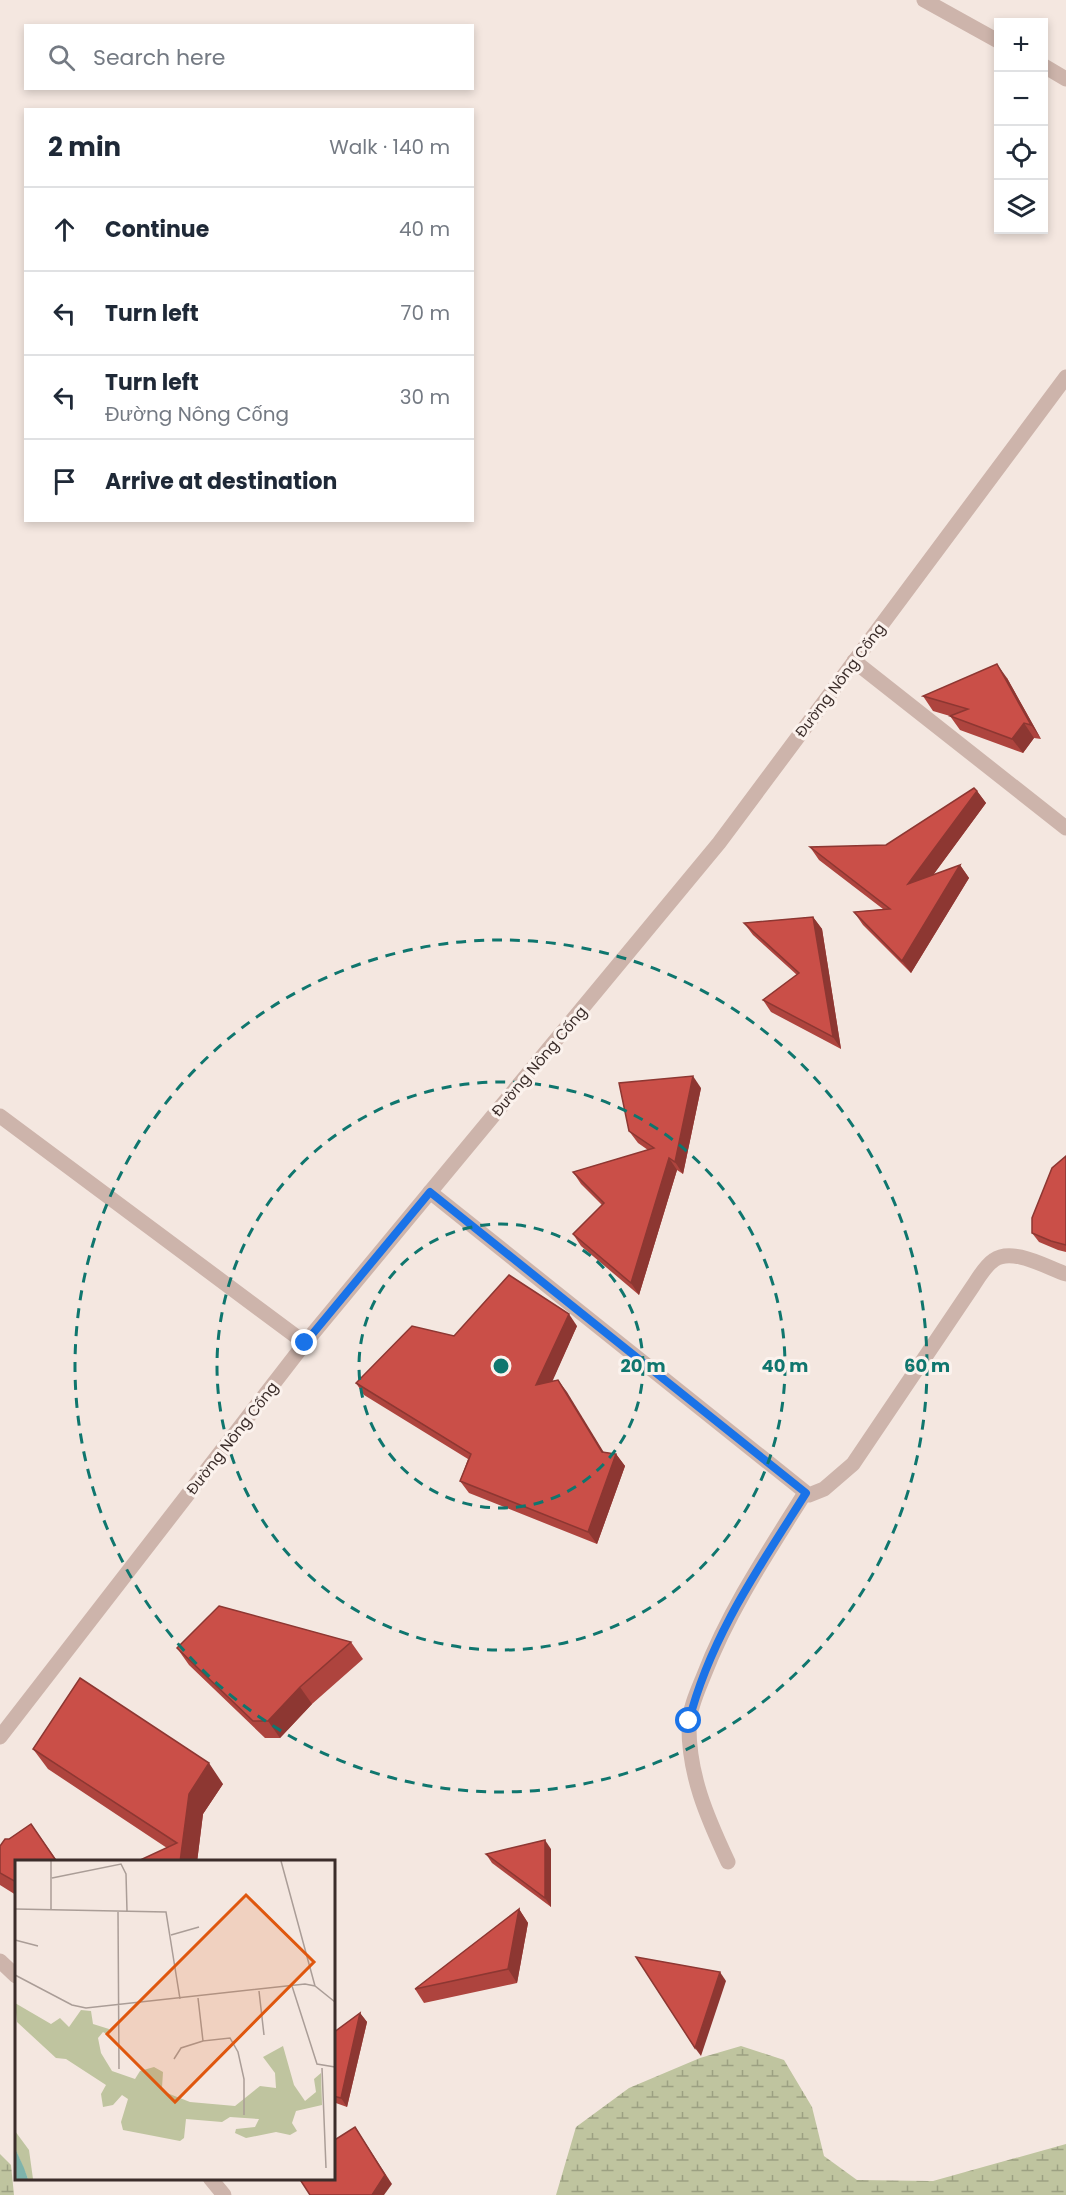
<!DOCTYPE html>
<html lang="en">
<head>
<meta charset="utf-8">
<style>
  :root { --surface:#fff; --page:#f6f6f7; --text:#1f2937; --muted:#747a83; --line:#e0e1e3 }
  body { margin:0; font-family:Poppins,sans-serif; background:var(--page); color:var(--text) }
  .controls { position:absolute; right:18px; top:18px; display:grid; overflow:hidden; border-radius:0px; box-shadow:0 3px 9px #0003 }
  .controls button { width:54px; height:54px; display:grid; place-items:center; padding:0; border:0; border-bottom:2px solid var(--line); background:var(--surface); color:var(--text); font:30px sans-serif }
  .stop { position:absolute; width:18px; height:18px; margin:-14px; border:4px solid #1a73e8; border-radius:50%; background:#fff }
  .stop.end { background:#1a73e8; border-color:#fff; box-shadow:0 2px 6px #0008 }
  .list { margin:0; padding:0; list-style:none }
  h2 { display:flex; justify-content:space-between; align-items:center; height:78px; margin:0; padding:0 24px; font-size:26px }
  h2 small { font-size:20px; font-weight:400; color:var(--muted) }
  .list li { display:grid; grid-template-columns:39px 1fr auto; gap:18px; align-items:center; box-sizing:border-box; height:84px; padding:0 24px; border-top:2px solid var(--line) }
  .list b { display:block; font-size:22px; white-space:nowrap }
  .list p { margin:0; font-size:20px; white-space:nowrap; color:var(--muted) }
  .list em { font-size:20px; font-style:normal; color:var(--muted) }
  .icon { flex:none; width:33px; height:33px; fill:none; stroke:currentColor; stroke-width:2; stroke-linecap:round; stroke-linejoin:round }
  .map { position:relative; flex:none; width:1066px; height:2195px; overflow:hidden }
  .search { position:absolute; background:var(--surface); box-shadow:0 3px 9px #0003; left:24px; top:24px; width:450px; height:66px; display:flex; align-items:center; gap:15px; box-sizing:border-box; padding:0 21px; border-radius:0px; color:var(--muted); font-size:22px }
  .panel { position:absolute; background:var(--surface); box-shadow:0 3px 9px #0003; left:24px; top:108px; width:450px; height:414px; border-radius:0px }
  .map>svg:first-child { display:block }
  .wetland { fill:url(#wetland-marsh) }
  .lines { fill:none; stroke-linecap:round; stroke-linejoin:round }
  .minor { stroke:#cdb4ab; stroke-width:15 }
  .wall { fill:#ae443e }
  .shaded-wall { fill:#8d3732 }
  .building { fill:#ca4f48; stroke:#8d3732; stroke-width:1.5 }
  .route { stroke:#1a73e8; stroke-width:8 }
  .ring { fill:none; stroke:#0f766e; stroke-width:3; stroke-dasharray:10 8 }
  .labels { text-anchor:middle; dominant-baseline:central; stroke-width:6; stroke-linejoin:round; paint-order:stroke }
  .street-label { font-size:15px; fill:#3b2d2a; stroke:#fbf2ed }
  .inset-road { fill:none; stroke:#aa9d97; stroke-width:1.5 }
  .view { fill:#df570e; fill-opacity:0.15; stroke:#df570e; stroke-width:3 }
  .inset-edge { fill:none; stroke:#3b2d2a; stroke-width:3 }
  .centre { fill:#0f766e; stroke:#fbf2ed; stroke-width:3 }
  .ring-label { font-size:18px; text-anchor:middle; font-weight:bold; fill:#0f766e; stroke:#fbf2ed; stroke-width:6; stroke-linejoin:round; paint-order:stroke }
</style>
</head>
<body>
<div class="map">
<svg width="1066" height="2195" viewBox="0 0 1066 2195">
  <defs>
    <pattern id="wetland-marsh" width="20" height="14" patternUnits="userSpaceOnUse" patternTransform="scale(1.5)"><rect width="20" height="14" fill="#bfc49f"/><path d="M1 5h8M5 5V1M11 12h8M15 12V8" fill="none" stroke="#9ca082"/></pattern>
  </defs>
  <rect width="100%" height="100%" fill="#f4e7e0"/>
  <g class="wetland">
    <polygon points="741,2046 784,2060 812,2107 824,2156 857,2180 933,2181 1066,2144 1066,2195 556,2195 576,2127 629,2088 700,2058"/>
    <polygon points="0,2154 11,2165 14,2195 0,2195"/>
  </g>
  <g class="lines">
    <g class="minor">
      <polyline points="924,0 998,41"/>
      <polyline points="1044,66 1066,79"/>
      <polyline points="854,661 1066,828"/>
      <polyline points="0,1116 305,1343"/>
      <path d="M430,1192L809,1495L824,1489L853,1464L973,1286C979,1277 985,1266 994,1260C1012,1247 1046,1267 1066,1274"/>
      <polyline points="0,1737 305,1343 719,843 1066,377"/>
      <path d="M728,1862C707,1817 688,1774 689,1723C690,1707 698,1690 704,1675C729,1610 768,1552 805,1493"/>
      <polyline points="0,1961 16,1976"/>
      <polyline points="210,2178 224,2195"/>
    </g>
  </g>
  <g class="wall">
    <polygon points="1007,678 1041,739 1034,738 1023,753 960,730 950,716 933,711 923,696"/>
    <polygon points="977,791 986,803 933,875 960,865 969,878 911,973 863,925 854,912 883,909 819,860 810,847 886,845"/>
    <polygon points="813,917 822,929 841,1049 771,1012 763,1000 797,975 753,935 744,923"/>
    <polygon points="701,1088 683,1174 677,1170 639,1295 581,1246 573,1234 602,1205 581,1184 573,1172 648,1150 638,1143 629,1131"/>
    <polygon points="1066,1156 1066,1252 1058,1250 1039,1242 1032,1233"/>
    <polygon points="577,1326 552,1381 558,1380 603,1452 616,1454 625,1466 597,1544 469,1493 460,1481 468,1459 364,1395 356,1383 454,1336"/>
    <polygon points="351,1642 363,1659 312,1704 280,1738 265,1738 189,1665 177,1648"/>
    <polygon points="33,1749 223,1784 203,1814 197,1862 167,1848 48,1769"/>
    <polygon points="31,1824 58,1862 16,1862 16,1895 0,1885 0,1846"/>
    <polygon points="551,1849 551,1907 492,1863 486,1854"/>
    <polygon points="519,1909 528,1923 517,1983 424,2003 415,1989"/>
    <polygon points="360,2013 367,2022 347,2107 333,2102 333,2033"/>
  </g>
  <g class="shaded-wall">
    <polygon points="997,664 1007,678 1041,739 1031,725"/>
    <polygon points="1024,723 1034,738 1023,753 1012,739"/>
    <polygon points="977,791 986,803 917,897 908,884"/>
    <polygon points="960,865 969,878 911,973 902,961"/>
    <polygon points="813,917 822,929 841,1049 833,1037"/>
    <polygon points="693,1076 701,1088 683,1174 675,1162"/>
    <polygon points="669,1158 677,1170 639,1295 631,1283"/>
    <polygon points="569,1314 577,1326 545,1398 536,1385"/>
    <polygon points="558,1380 567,1392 611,1464 602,1452"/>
    <polygon points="616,1454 625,1466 597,1544 588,1532"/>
    <polygon points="300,1687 312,1704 280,1738 268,1721"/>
    <polygon points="209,1763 223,1784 203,1814 197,1862 180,1862 189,1794"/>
    <polygon points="545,1840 551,1849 551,1907 545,1898"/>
    <polygon points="519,1909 528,1923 517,1983 508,1969"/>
    <polygon points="720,1972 726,1981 701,2056 695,2048"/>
    <polygon points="360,2013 367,2022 347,2107 341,2098"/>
    <polygon points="355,2127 392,2184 384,2195 372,2195"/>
  </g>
  <g class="building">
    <polygon points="997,664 1031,725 1024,723 1012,739 950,716 968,709 923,696"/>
    <polygon points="974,788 977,791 908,884 960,865 902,961 854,912 890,909 810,847 886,845"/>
    <polygon points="813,917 833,1037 763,1000 799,973 744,923"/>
    <polygon points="693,1076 675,1162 669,1158 631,1283 573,1234 604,1203 573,1172 654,1148 629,1131 619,1083"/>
    <polygon points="1066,1156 1066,1245 1051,1241 1032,1233 1032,1218 1052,1168"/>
    <polygon points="509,1275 569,1314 536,1385 558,1380 602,1452 616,1454 588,1532 460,1481 471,1454 356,1383 412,1326 454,1336"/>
    <polygon points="219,1606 351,1642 300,1687 268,1721 253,1721 177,1648"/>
    <polygon points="80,1678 209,1763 189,1794 180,1862 136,1862 177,1843 33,1749"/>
    <polygon points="31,1824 57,1862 16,1862 16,1882 0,1873 0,1846 5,1839 9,1839"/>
    <polygon points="545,1840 545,1898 486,1854"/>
    <polygon points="519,1909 508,1969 415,1989"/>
    <polygon points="636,1957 720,1972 695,2048"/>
    <polygon points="360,2013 341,2098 333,2096 333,2033"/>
    <polygon points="355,2127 385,2175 372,2195 310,2195 299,2178 333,2178 333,2141"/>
  </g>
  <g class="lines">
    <path class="route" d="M305,1343L430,1192L806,1493C760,1566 710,1637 689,1721"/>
  </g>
  <g class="ring">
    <circle cx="501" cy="1366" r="142"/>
    <circle cx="501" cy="1366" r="284"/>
    <circle cx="501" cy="1366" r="426"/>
  </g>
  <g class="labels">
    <g class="street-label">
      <text transform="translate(840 680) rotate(-53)">Đường Nông Cống</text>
      <text transform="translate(539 1061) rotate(-50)">Đường Nông Cống</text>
      <text transform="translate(232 1438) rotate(-52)">Đường Nông Cống</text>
    </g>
  </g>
  <g transform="translate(15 1860)">
    <rect width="320" height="320" fill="#f4e7e0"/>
    <path d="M0,143L36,164L45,158L54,167L66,150L76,151L78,164L94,169L93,175L88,172L83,178L86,193L97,211L120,219L125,211L139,207L148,212L147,228L152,233L175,242L220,246L245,226L261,228L260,213L248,197L268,186L279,225L290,241L301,232L299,219L306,213L307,245L281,251L277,263L282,271L275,275L261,272L231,278L220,273L221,269L240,267L244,259L215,257L207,262L171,259L169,278L165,281L108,270L106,262L113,239L107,235L98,245L88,247L86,234L91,225L51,199L41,198L2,162ZM0,271L14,290L18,319H13L0,288Z" fill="#bfc49f"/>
    <path d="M0,288L9,308L13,319H0Z" fill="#7eb3ab"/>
    <path class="inset-road" d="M266,1L300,126M37,18L106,4L111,14L112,51M0,49L151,52L165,139M36,50V1M103,51L104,209M156,75L184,67M0,80L23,86M0,115L57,145L71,148L290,124L300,126L320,142M277,126L302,204L320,207M244,131L249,175M183,138L188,181L215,178L223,192L229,219V255M159,199L166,188L188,181M307,208L311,308"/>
    <path class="view" d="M231,35L299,102L160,242L92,174Z"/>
    <rect width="320" height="320" class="inset-edge"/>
  </g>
  <circle cx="501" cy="1366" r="9" class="centre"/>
  <g class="ring-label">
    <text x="643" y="1372">20 m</text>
    <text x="785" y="1372">40 m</text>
    <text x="927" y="1372">60 m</text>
  </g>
</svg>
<div class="controls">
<button>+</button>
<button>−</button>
<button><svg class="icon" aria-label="locate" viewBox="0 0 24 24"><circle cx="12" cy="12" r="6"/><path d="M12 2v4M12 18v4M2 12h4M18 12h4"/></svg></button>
<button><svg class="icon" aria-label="layers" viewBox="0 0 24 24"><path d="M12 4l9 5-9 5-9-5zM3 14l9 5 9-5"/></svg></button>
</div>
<div class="stop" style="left:689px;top:1721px"></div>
<div class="stop end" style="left:305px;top:1343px"></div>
<div class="search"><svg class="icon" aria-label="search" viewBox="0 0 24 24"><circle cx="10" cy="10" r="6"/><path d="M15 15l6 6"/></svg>Search here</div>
<section class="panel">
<h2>2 min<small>Walk · 140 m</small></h2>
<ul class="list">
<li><svg class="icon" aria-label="ahead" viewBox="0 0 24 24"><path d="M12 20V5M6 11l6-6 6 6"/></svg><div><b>Continue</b></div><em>40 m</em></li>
<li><svg class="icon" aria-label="left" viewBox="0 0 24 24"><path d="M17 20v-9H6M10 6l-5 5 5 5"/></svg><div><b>Turn left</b></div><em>70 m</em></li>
<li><svg class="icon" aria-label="left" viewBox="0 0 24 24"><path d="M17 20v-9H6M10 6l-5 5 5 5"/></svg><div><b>Turn left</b><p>Đường Nông Cống</p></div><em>30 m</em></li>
<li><svg class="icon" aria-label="arrive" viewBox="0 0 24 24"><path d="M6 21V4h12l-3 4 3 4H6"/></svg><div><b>Arrive at destination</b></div></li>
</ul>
</section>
</div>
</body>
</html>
